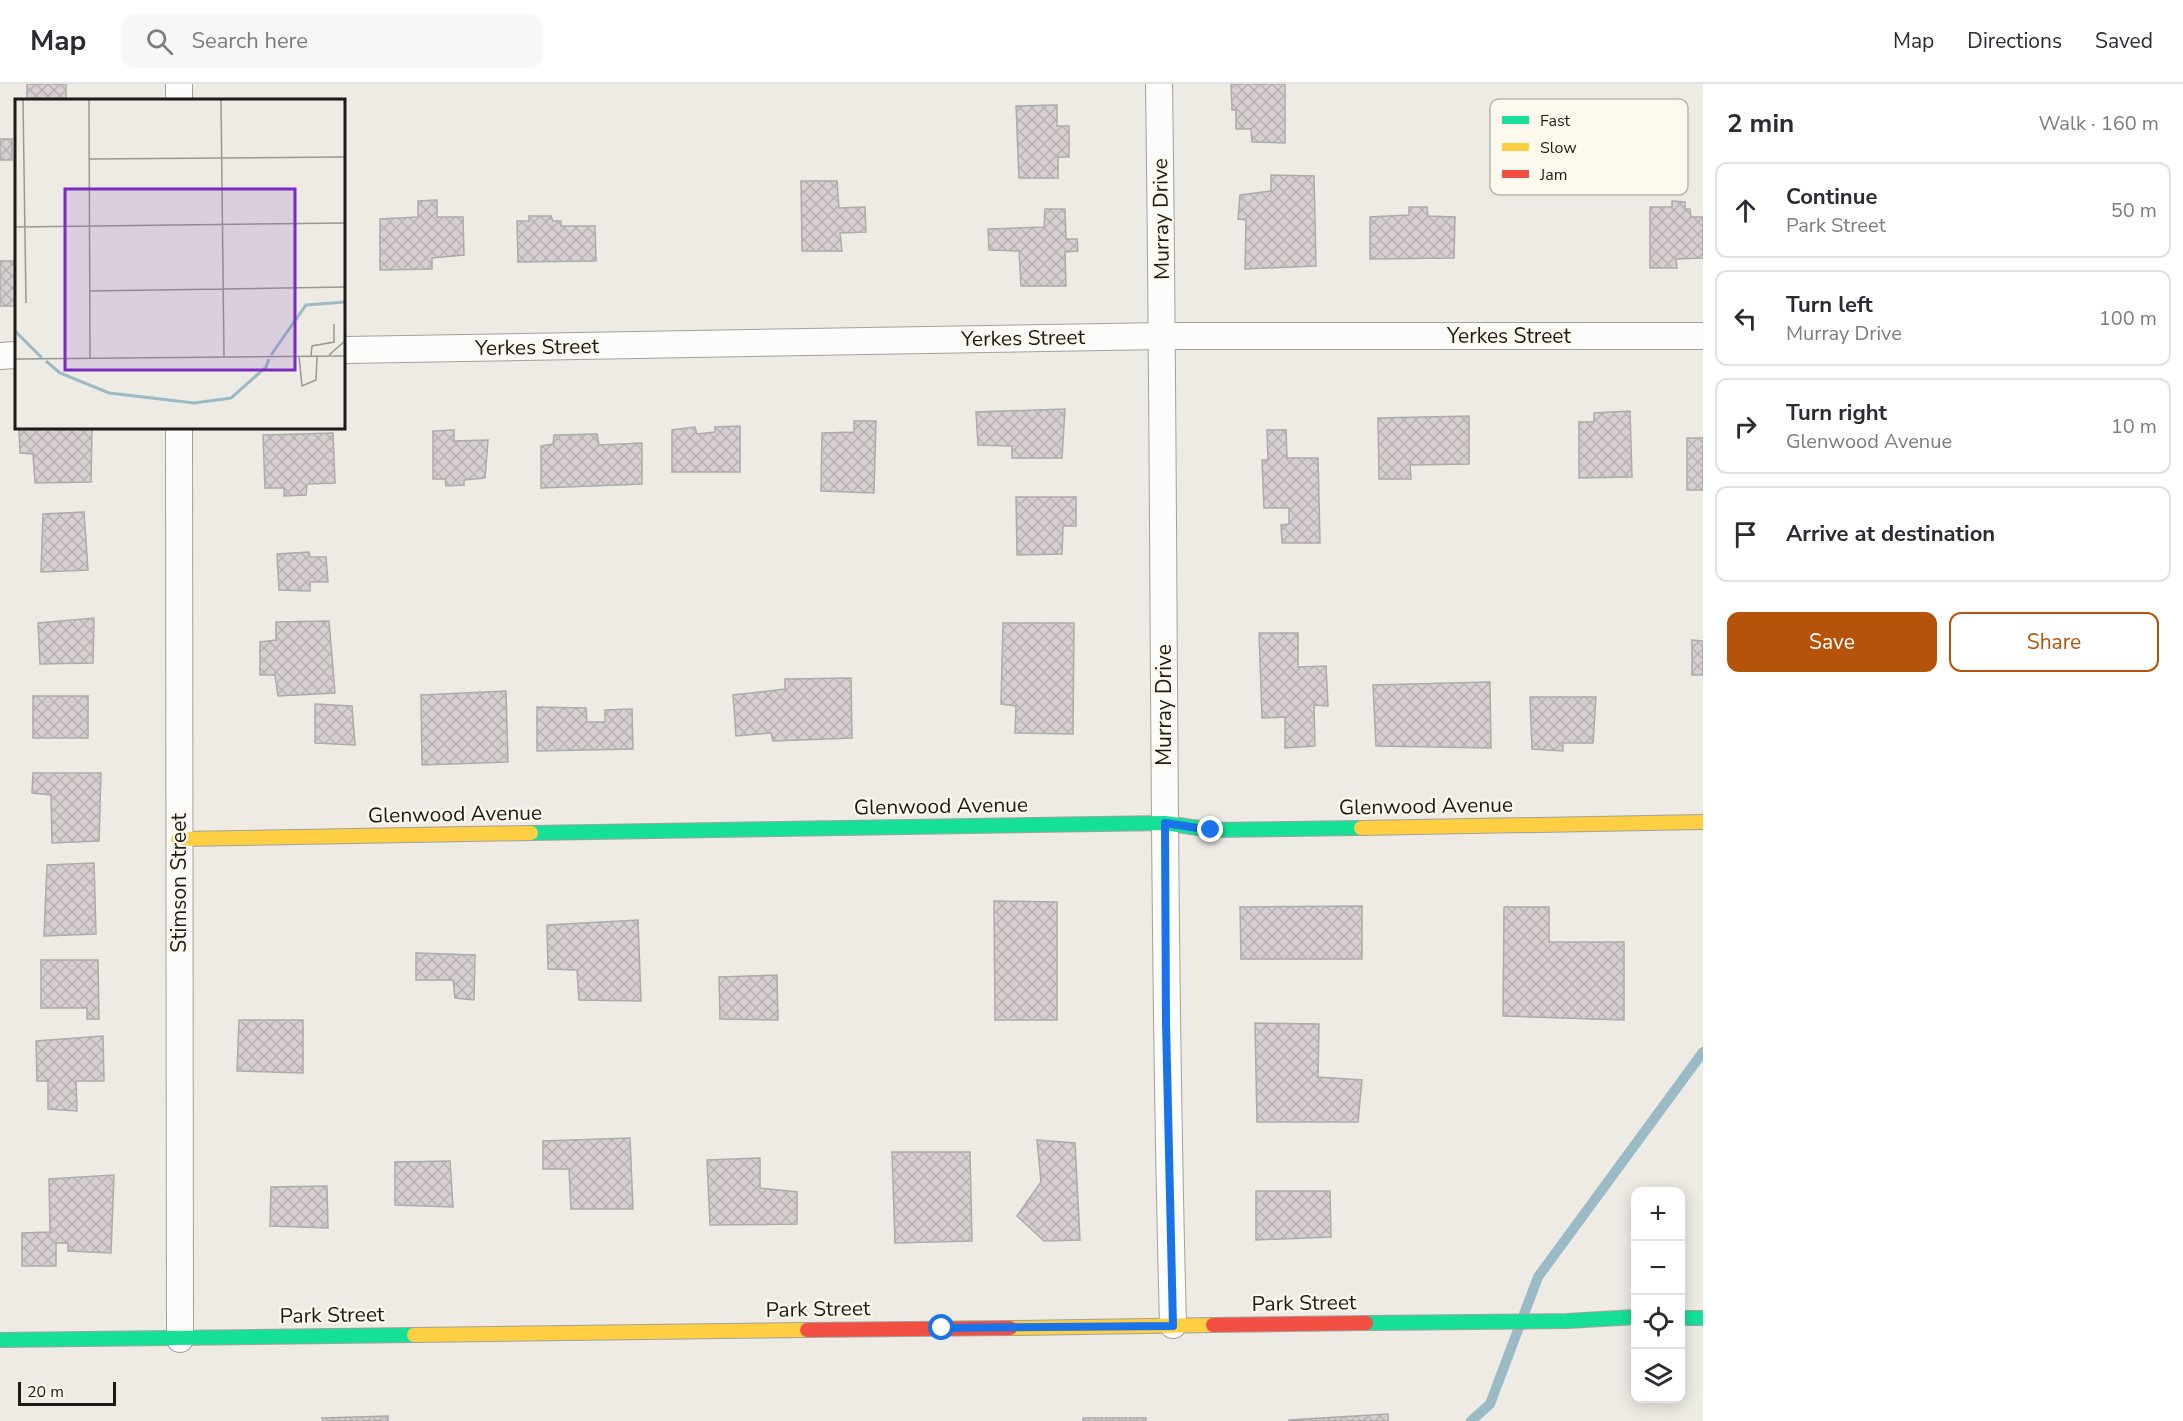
<!DOCTYPE html>
<html lang="en">
<head>
<meta charset="utf-8">
<style>
  :root { --surface:#fff; --page:#f7f7f7; --text:#2b2b33; --muted:#7c7c81; --line:#e1e1e2; --accent:#b45309 }
  body { margin:0; font-family:"Nunito Sans",sans-serif; background:var(--page); color:var(--text) }
  .controls { position:absolute; right:18px; bottom:18px; display:grid; overflow:hidden; border-radius:12px; box-shadow:0 3px 15px #0003 }
  .controls button { width:54px; height:54px; display:grid; place-items:center; padding:0; border:0; border-bottom:2px solid var(--line); background:var(--surface); color:var(--text); font:30px sans-serif }
  .scale { position:absolute; left:18px; bottom:15px; width:98px; box-sizing:border-box; padding-left:6px; border:3px solid #1d1b18; border-top:0; font-size:16px; line-height:21px; white-space:nowrap; color:#1d1b18; -webkit-text-stroke:4px #fef9ee; paint-order:stroke }
  .stop { position:absolute; width:18px; height:18px; margin:-14px; border:4px solid #1a73e8; border-radius:50%; background:#fff }
  .stop.end { background:#1a73e8; border-color:#fff; box-shadow:0 2px 6px #0008 }
  .list { margin:0; padding:0; list-style:none }
  h2 { display:flex; justify-content:space-between; align-items:center; height:78px; margin:0; padding:0 24px; font-size:26px }
  h2 small { font-size:20px; font-weight:400; color:var(--muted) }
  .list li { display:grid; grid-template-columns:39px 1fr auto; gap:18px; align-items:center; box-sizing:border-box; height:96px; margin:0 12px 12px; padding:0 12px; border:2px solid var(--line); border-radius:12px }
  .list b { display:block; font-size:22px; white-space:nowrap }
  .list p { margin:0; font-size:20px; white-space:nowrap; color:var(--muted) }
  .list em { font-size:20px; font-style:normal; color:var(--muted) }
  .actions { display:flex; gap:12px; padding:18px 24px }
  .actions a { flex:1; padding:14px 0; border:2px solid var(--accent); border-radius:12px; text-align:center; font-size:21px; color:var(--accent) }
  .actions .main { background:var(--accent); color:#fff }
  .icon { flex:none; width:33px; height:33px; fill:none; stroke:currentColor; stroke-width:2; stroke-linecap:round; stroke-linejoin:round }
  .map { position:relative; flex:none; width:1703px; height:1337px; overflow:hidden }
  header { display:flex; align-items:center; gap:36px; box-sizing:border-box; height:84px; padding:0 30px; background:var(--surface); border-bottom:2px solid var(--line) }
  header strong { font-size:28px }
  nav { display:flex; gap:33px; margin-inline-start:auto; font-size:21px }
  .search { width:420px; height:54px; background:var(--page); display:flex; align-items:center; gap:15px; box-sizing:border-box; padding:0 21px; border-radius:12px; color:var(--muted); font-size:22px }
  main { display:flex }
  aside { flex:1; background:var(--surface) }
  .map>svg:first-child { display:block }
  .lines { fill:none; stroke-linecap:round; stroke-linejoin:round }
  .stream { stroke:#9abac5; stroke-width:10 }
  .building { fill:url(#building-cross-hatch); stroke:#adaba9; stroke-width:1.5 }
  .street-casing { stroke:#a2a19c; stroke-width:28 }
  .fast-casing { stroke:#a2a19c; stroke-width:16 }
  .slow-casing { stroke:#a2a19c; stroke-width:16 }
  .jam-casing { stroke:#a2a19c; stroke-width:16 }
  .street { stroke:#fcfcfb; stroke-width:26 }
  .fast { stroke:#16e098; stroke-width:14 }
  .slow { stroke:#ffcf43; stroke-width:14 }
  .jam { stroke:#f24e42; stroke-width:14 }
  .route { stroke:#1a73e8; stroke-width:8 }
  .labels { text-anchor:middle; dominant-baseline:central; stroke-width:4.5; stroke-linejoin:round; paint-order:stroke }
  .street-label { font-size:21px; fill:#1d1b18; stroke:#fef9ee }
  .inset-river { fill:none; stroke:#9abac5; stroke-width:3 }
  .inset-road { fill:none; stroke:#9a9892; stroke-width:1.5 }
  .view { fill:#7b2cbf; fill-opacity:0.15; stroke:#7b2cbf; stroke-width:3 }
  .inset-edge { fill:none; stroke:#1d1b18; stroke-width:3 }
  .key { fill:#fef9ee; stroke:#bab6ae; stroke-width:1.5 }
  .key-label { font-size:16px; fill:#1d1b18 }
</style>
</head>
<body>
<header>
<strong>Map</strong>
<div class="search"><svg class="icon" aria-label="search" viewBox="0 0 24 24"><circle cx="10" cy="10" r="6"/><path d="M15 15l6 6"/></svg>Search here</div>
<nav><a>Map</a><a>Directions</a><a>Saved</a></nav>
</header>
<main>
<div class="map">
<svg width="1703" height="1337" viewBox="0 0 1703 1337">
  <defs>
    <pattern id="building-cross-hatch" width="8" height="8" patternUnits="userSpaceOnUse" patternTransform="scale(1.5)"><rect width="8" height="8" fill="#d7ced0"/><path d="M0 0l8 8M0 8l8-8" fill="none" stroke="#b8b0b2"/></pattern>
  </defs>
  <rect width="100%" height="100%" fill="#edebe4"/>
  <g class="lines">
    <polyline class="stream" points="1471,1337 1490,1320 1538,1193 1703,968"/>
  </g>
  <g class="building">
    <rect x="27" y="0" width="39" height="16"/>
    <polygon points="1231,0 1285,0 1285,59 1252,58 1251,45 1236,45 1236,26 1232,26"/>
    <polygon points="1057,21 1057,42 1069,42 1069,73 1058,73 1058,94 1019,94 1016,22"/>
    <rect x="0" y="55" width="12" height="21"/>
    <polygon points="1271,91 1314,92 1316,182 1245,185 1246,136 1238,135 1240,111 1271,107"/>
    <polygon points="801,97 837,97 839,124 865,123 866,148 840,149 842,167 802,167"/>
    <polygon points="437,116 437,133 463,133 464,171 432,174 432,185 380,186 380,135 418,133 418,117"/>
    <polygon points="1672,117 1685,118 1685,125 1690,125 1691,133 1703,133 1703,174 1676,175 1677,184 1650,184 1650,123 1672,123"/>
    <polygon points="1409,123 1427,123 1428,132 1455,133 1454,174 1370,175 1370,133 1409,131"/>
    <polygon points="1045,125 1065,125 1066,155 1077,155 1078,167 1065,168 1066,202 1021,202 1019,167 989,166 988,145 1044,143"/>
    <polygon points="529,132 551,132 553,137 561,137 561,142 595,142 596,177 518,178 517,137 529,137"/>
    <rect x="0" y="177" width="16" height="45"/>
    <polygon points="1065,325 1062,374 1012,374 1012,362 978,361 976,328"/>
    <polygon points="1630,327 1632,393 1579,394 1579,338 1594,338 1594,329"/>
    <polygon points="1469,332 1469,380 1410,381 1411,395 1379,395 1378,334"/>
    <polygon points="854,337 876,337 874,409 821,407 822,349 854,348"/>
    <polygon points="740,342 740,388 672,388 672,346 695,343 697,350 715,348 715,343"/>
    <polygon points="19,344 92,344 91,398 35,399 33,370 20,369"/>
    <polygon points="454,346 454,357 488,356 485,394 464,396 464,401 446,402 445,395 433,395 433,347"/>
    <polygon points="1267,346 1286,346 1287,374 1318,374 1320,459 1282,459 1281,441 1289,440 1289,424 1264,424 1262,376 1268,376"/>
    <polygon points="333,349 335,399 307,400 306,411 284,412 284,404 265,404 263,351"/>
    <polygon points="597,350 599,361 642,359 642,400 541,404 541,362 553,360 554,351"/>
    <rect x="1687" y="354" width="16" height="52"/>
    <polygon points="1016,413 1076,413 1076,442 1063,442 1062,470 1017,471"/>
    <polygon points="84,428 88,486 41,488 43,430"/>
    <polygon points="309,468 310,473 326,473 328,498 310,498 310,507 279,506 277,470"/>
    <polygon points="94,534 93,579 40,580 38,539"/>
    <polygon points="329,537 335,609 278,612 275,591 260,591 260,558 276,556 276,538"/>
    <polygon points="1003,539 1074,539 1073,650 1015,649 1016,622 1001,620"/>
    <polygon points="1259,549 1298,549 1298,583 1326,582 1328,622 1314,621 1315,662 1285,664 1285,633 1262,634"/>
    <polygon points="1692,556 1703,557 1703,591 1692,591"/>
    <polygon points="851,594 852,654 773,657 771,649 736,652 733,611 785,605 785,595"/>
    <polygon points="1490,598 1491,664 1376,662 1373,601"/>
    <polygon points="506,607 508,678 422,681 421,611"/>
    <rect x="33" y="612" width="55" height="42"/>
    <polygon points="1530,613 1596,613 1593,659 1563,659 1563,667 1532,665"/>
    <polygon points="315,620 352,622 355,661 315,659"/>
    <polygon points="537,623 586,624 587,638 605,638 605,626 632,625 633,665 537,667"/>
    <polygon points="33,689 101,689 99,757 52,759 51,711 32,709"/>
    <polygon points="94,779 96,850 44,852 47,781"/>
    <polygon points="994,817 1057,818 1057,936 995,936"/>
    <polygon points="1362,822 1362,875 1241,875 1240,823"/>
    <polygon points="1504,823 1549,823 1549,858 1624,858 1624,936 1503,932"/>
    <polygon points="638,836 641,917 579,916 577,886 548,885 547,841"/>
    <polygon points="416,869 475,871 474,916 455,914 453,896 416,896"/>
    <polygon points="41,876 98,876 99,935 87,935 87,924 41,924"/>
    <polygon points="777,891 778,936 720,935 719,893"/>
    <polygon points="239,936 303,936 303,989 237,987"/>
    <polygon points="1255,939 1319,940 1318,993 1362,996 1358,1038 1257,1038"/>
    <polygon points="103,952 104,997 76,997 77,1027 48,1025 48,997 37,997 36,957"/>
    <polygon points="630,1054 633,1125 571,1125 569,1085 543,1085 543,1057"/>
    <polygon points="1037,1056 1075,1059 1080,1156 1044,1157 1017,1132 1041,1098"/>
    <polygon points="892,1068 970,1068 972,1157 895,1159"/>
    <polygon points="760,1074 760,1104 797,1108 797,1140 710,1141 707,1076"/>
    <polygon points="450,1077 453,1123 395,1121 395,1078"/>
    <polygon points="114,1091 111,1169 68,1167 68,1159 56,1159 56,1182 22,1182 22,1149 50,1148 49,1095"/>
    <polygon points="327,1102 328,1144 270,1142 271,1103"/>
    <polygon points="1256,1107 1330,1107 1331,1153 1256,1156"/>
    <polygon points="1388,1330 1388,1337 1289,1337 1289,1336"/>
    <polygon points="388,1332 388,1337 323,1337 322,1334"/>
    <rect x="1083" y="1334" width="63" height="3"/>
  </g>
  <g class="lines">
    <g class="street-casing">
      <g id="street">
        <polyline points="179,0 179,16"/>
        <path d="M1159,0C1165,414 1162,828 1173,1241"/>
        <polyline points="344,266 1163,252 1703,252"/>
        <polyline points="0,272 16,271"/>
        <polyline points="179,344 180,1255"/>
      </g>
    </g>
    <g class="fast-casing">
      <g id="fast">
        <polyline points="531,749 1165,739 1211,746 1361,744"/>
        <polyline points="1680,1234 1703,1234"/>
        <polyline points="1366,1239 1567,1237 1636,1233"/>
        <polyline points="0,1256 414,1251"/>
      </g>
    </g>
    <g class="slow-casing">
      <g id="slow">
        <polyline points="1361,744 1703,738"/>
        <polyline points="178,755 531,749"/>
        <polyline points="1010,1244 1213,1241"/>
        <polyline points="414,1251 807,1246"/>
      </g>
    </g>
    <g class="jam-casing">
      <g id="jam">
        <polyline points="1213,1241 1366,1239"/>
        <polyline points="807,1246 1010,1244"/>
      </g>
    </g>
    <use href="#street" class="street"/>
    <use href="#fast" class="fast"/>
    <use href="#slow" class="slow"/>
    <use href="#jam" class="jam"/>
  </g>
  <g class="lines">
    <polyline class="route" points="942,1244 1173,1242 1166,939 1165,739 1211,746"/>
  </g>
  <g class="labels">
    <g class="street-label">
      <text transform="translate(1161 135) rotate(-91)">Murray Drive</text>
      <text x="1509" y="252">Yerkes Street</text>
      <text transform="translate(1023 254) rotate(-1)">Yerkes Street</text>
      <text transform="translate(537 263) rotate(-1)">Yerkes Street</text>
      <text transform="translate(1164 621) rotate(-90)">Murray Drive</text>
      <text transform="translate(941 722) rotate(-1)">Glenwood Avenue</text>
      <text transform="translate(1426 722) rotate(-1)">Glenwood Avenue</text>
      <text transform="translate(455 730) rotate(-1)">Glenwood Avenue</text>
      <text transform="translate(179 799) rotate(-90)">Stimson Street</text>
      <text transform="translate(1304 1219) rotate(-1)">Park Street</text>
      <text transform="translate(818 1225) rotate(-1)">Park Street</text>
      <text transform="translate(332 1231) rotate(-1)">Park Street</text>
    </g>
  </g>
  <g transform="translate(15 15)">
    <rect width="330" height="330" fill="#edebe4"/>
    <path class="inset-river" d="M0,232L27,259M256,256L291,206L330,203M31,262L45,274L94,294L179,304L216,299L251,268L254,260"/>
    <path class="inset-road" d="M8,1L11,204M74,1L75,260M206,1L209,258M74,60L330,58M0,128L330,124M74,192L330,188M314,256L330,242M284,257L287,287L301,281L302,257M296,257L297,247L319,243V225M0,260L330,257"/>
    <path class="view" d="M50,90H280V271H50Z"/>
    <rect width="330" height="330" class="inset-edge"/>
  </g>
  <rect x="1490" y="15" width="198" height="96" rx="9" class="key"/>
  <rect x="1502" y="32" width="27" height="8" fill="#16e098"/>
  <rect x="1502" y="59" width="27" height="8" fill="#ffcf43"/>
  <rect x="1502" y="86" width="27" height="8" fill="#f24e42"/>
  <g class="key-label">
    <text x="1540" y="42">Fast</text>
    <text x="1540" y="69">Slow</text>
    <text x="1540" y="96">Jam</text>
  </g>
</svg>
<div class="controls">
<button>+</button>
<button>−</button>
<button><svg class="icon" aria-label="locate" viewBox="0 0 24 24"><circle cx="12" cy="12" r="6"/><path d="M12 2v4M12 18v4M2 12h4M18 12h4"/></svg></button>
<button><svg class="icon" aria-label="layers" viewBox="0 0 24 24"><path d="M12 4l9 5-9 5-9-5zM3 14l9 5 9-5"/></svg></button>
</div>
<div class="scale">20 m</div>
<div class="stop" style="left:942px;top:1244px"></div>
<div class="stop end" style="left:1211px;top:746px"></div>
</div>
<aside>
<h2>2 min<small>Walk · 160 m</small></h2>
<ul class="list">
<li><svg class="icon" aria-label="ahead" viewBox="0 0 24 24"><path d="M12 20V5M6 11l6-6 6 6"/></svg><div><b>Continue</b><p>Park Street</p></div><em>50 m</em></li>
<li><svg class="icon" aria-label="left" viewBox="0 0 24 24"><path d="M17 20v-9H6M10 6l-5 5 5 5"/></svg><div><b>Turn left</b><p>Murray Drive</p></div><em>100 m</em></li>
<li><svg class="icon" aria-label="right" viewBox="0 0 24 24"><path d="M7 20v-9h11M14 6l5 5-5 5"/></svg><div><b>Turn right</b><p>Glenwood Avenue</p></div><em>10 m</em></li>
<li><svg class="icon" aria-label="arrive" viewBox="0 0 24 24"><path d="M6 21V4h12l-3 4 3 4H6"/></svg><div><b>Arrive at destination</b></div></li>
</ul>
<div class="actions"><a class="main">Save</a><a>Share</a></div>
</aside>
</main>
</body>
</html>
